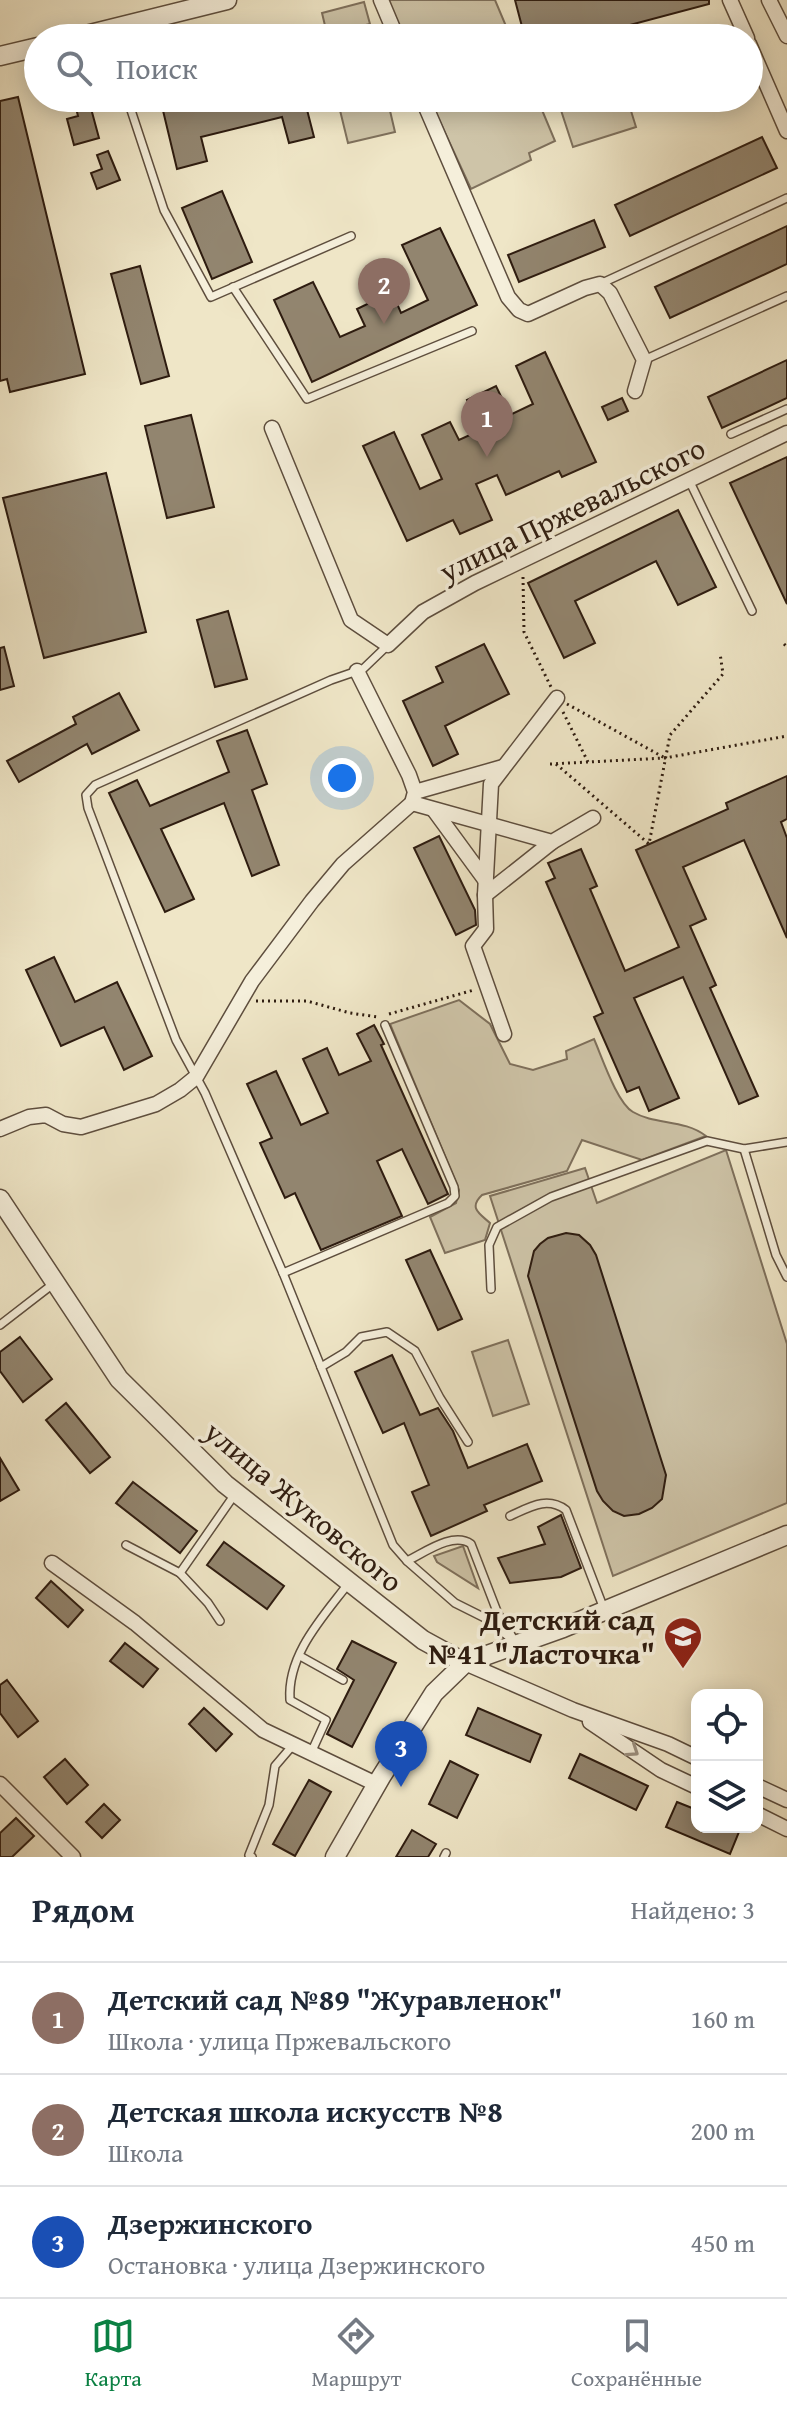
<!DOCTYPE html>
<html lang="ru">
<head>
<meta charset="utf-8">
<style>
  :root { --surface:#fff; --page:#f2f2f3; --text:#1f2937; --muted:#747a83; --line:#e0e1e3; --accent:#0b8043 }
  body { margin:0; font-family:"Gentium Book Plus",serif; background:var(--page); color:var(--text) }
  .controls { position:absolute; right:24px; bottom:24px; display:grid; overflow:hidden; border-radius:16px; box-shadow:0 4px 20px #0003 }
  .controls button { width:72px; height:72px; display:grid; place-items:center; padding:0; border:0; border-bottom:2px solid var(--line); background:var(--surface); color:var(--text); font:40px sans-serif }
  .you { position:absolute; left:342px; top:778px; width:28px; height:28px; margin:-20px; border:6px solid #fff; border-radius:50%; background:#1a73e8; box-shadow:0 0 0 12px #1a73e833 }
  .badge { display:grid; place-items:center; width:52px; height:52px; border-radius:50%; background:var(--accent); color:#fff; font-size:26px; font-weight:700 }
  .pin { position:absolute; translate:-50% -66px; filter:drop-shadow(0 2px 4px #0008) }
  .pin::after { content:''; position:absolute; top:42px; width:28px; height:24px; background:inherit; clip-path:polygon(0 0,100% 0,50% 100%) }
  .list { margin:0; padding:0; list-style:none }
  h2 { display:flex; justify-content:space-between; align-items:center; height:104px; margin:0; padding:0 32px; font-size:34px }
  h2 small { font-size:26px; font-weight:400; color:var(--muted) }
  .list li { display:grid; grid-template-columns:52px 1fr auto; gap:24px; align-items:center; box-sizing:border-box; height:112px; padding:0 32px; border-top:2px solid var(--line) }
  .list b { display:block; font-size:30px; white-space:nowrap }
  .list p { margin:0; font-size:26px; white-space:nowrap; color:var(--muted) }
  .list em { font-size:26px; font-style:normal; color:var(--muted) }
  .icon { flex:none; width:44px; height:44px; fill:none; stroke:currentColor; stroke-width:2; stroke-linecap:round; stroke-linejoin:round }
  .map { position:relative; flex:none; width:787px; height:1857px; overflow:hidden }
  .search { position:absolute; background:var(--surface); box-shadow:0 4px 20px #0003; left:24px; right:24px; top:24px; height:88px; display:flex; align-items:center; gap:20px; box-sizing:border-box; padding:0 28px; border-radius:44px; color:var(--muted); font-size:30px }
  .sheet { height:440px; background:var(--surface) }
  nav { display:flex; justify-content:space-around; align-items:center; box-sizing:border-box; height:112px; border-top:2px solid var(--line); background:var(--surface); font-size:22px; color:var(--muted) }
  nav a { display:grid; justify-items:center; gap:4px }
  nav .on { color:var(--accent) }
  .map>svg:first-child { display:block }
  .green { fill:#cec4a8; stroke:#7e705c; stroke-width:2 }
  .building { fill:#92856f; stroke:#2e1c10; stroke-width:2 }
  .lines { fill:none; stroke-linecap:round; stroke-linejoin:round }
  .service-casing { stroke:#5e4e3e; stroke-width:10 }
  .minor-casing { stroke:#5e4e3e; stroke-width:17 }
  .tertiary-casing { stroke:#5e4e3e; stroke-width:21 }
  .path { stroke:#2e1c10; stroke-width:3; stroke-dasharray:2 4; stroke-linecap:butt }
  .service { stroke:#f5efdb; stroke-width:7 }
  .minor { stroke:#f5efdb; stroke-width:14 }
  .tertiary { stroke:#f5efdb; stroke-width:18 }
  .oneway { stroke:#9b9080 }
  .labels { text-anchor:middle; dominant-baseline:central; stroke-width:7; stroke-linejoin:round; paint-order:stroke }
  .street-label { font-size:30px; fill:#2e1c10; stroke:#f5efdb }
  .poi-label { font-size:30px; font-weight:bold; fill:#2e1c10; stroke:#f5efdb; text-anchor:end }
</style>
</head>
<body>
<div class="map">
<svg width="787" height="1857" viewBox="0 0 787 1857">
  <rect width="100%" height="100%" fill="#efe6c7"/>
  <filter id="stains"><feTurbulence type="fractalNoise" baseFrequency=".0025" numOctaves="4"/><feColorMatrix values="0 0 0 0 .2 0 0 0 0 .09 0 0 0 0 .02 0 0 0 .5 -.17"/></filter>
  <radialGradient id="worn" r=".72"><stop offset=".6" stop-color="#630" stop-opacity="0"/><stop offset="1" stop-color="#630" stop-opacity=".3"/></radialGradient>
  <g class="green">
    <polygon points="387,0 495,0 511,38 402,38"/>
    <polygon points="364,2 370,24 327,34 322,13"/>
    <polygon points="337,98 387,98 395,132 348,143"/>
    <polygon points="429,98 537,98 555,141 529,153 531,160 471,189"/>
    <polygon points="557,98 627,98 636,127 573,147"/>
    <path d="M459,1000L490,1024L510,1064L533,1070L567,1059L566,1051L594,1039C602,1057 617,1103 633,1112C655,1125 684,1119 706,1136L642,1160L582,1140L567,1171L482,1195C468,1208 480,1214 490,1223L485,1240L445,1253L430,1217L456,1203L459,1190L390,1024Z"/>
    <polygon points="726,1150 787,1344 787,1503 613,1576 490,1196 585,1168 597,1203"/>
    <polygon points="508,1340 529,1404 493,1416 472,1352"/>
    <polygon points="463,1546 478,1588 437,1562 434,1556"/>
  </g>
  <g class="building">
    <polygon points="515,0 709,0 709,4 581,38 525,38"/>
    <polygon points="18,97 85,374 10,392 7,379 0,381 0,101"/>
    <polygon points="160,98 304,98 314,137 289,143 282,117 201,137 207,161 177,169"/>
    <polygon points="89,101 99,138 74,145 67,119 78,116 75,104"/>
    <polygon points="762,137 777,168 630,236 615,205"/>
    <polygon points="108,151 120,180 97,189 91,173 102,169 97,155"/>
    <polygon points="222,191 252,262 212,279 182,208"/>
    <polygon points="594,220 605,247 519,282 508,255"/>
    <polygon points="787,226 787,264 670,318 655,287"/>
    <polygon points="440,228 477,305 312,382 274,300 313,282 340,337 365,326 357,309 392,292 401,313 428,300 402,245"/>
    <polygon points="140,266 169,376 141,384 111,274"/>
    <polygon points="545,352 596,462 562,477 559,471 506,495 497,475 476,484 492,520 460,534 453,520 407,541 363,446 394,432 420,489 442,479 422,435 450,422 459,440 481,430 467,400 496,386 510,415 533,404 516,366"/>
    <polygon points="787,360 787,398 722,428 708,397"/>
    <polygon points="622,398 628,411 608,420 602,407"/>
    <polygon points="191,415 214,507 167,518 145,426"/>
    <polygon points="787,457 787,604 730,483"/>
    <polygon points="106,473 146,632 44,658 3,498"/>
    <polygon points="678,510 716,587 678,605 656,561 575,601 595,643 564,658 528,583"/>
    <polygon points="228,611 247,679 215,687 197,620"/>
    <polygon points="484,644 509,694 445,726 458,754 433,766 403,701 443,682 436,667"/>
    <polygon points="4,647 14,686 0,690 0,648"/>
    <polygon points="119,693 139,730 92,754 87,744 19,782 7,761 76,724 73,717"/>
    <polygon points="247,730 267,784 252,790 279,865 252,876 224,803 161,829 194,899 165,912 109,793 137,780 150,806 229,772 217,741"/>
    <polygon points="787,776 787,819 781,822 787,838 787,938 744,840 683,867 706,919 690,926 716,985 710,988 758,1096 739,1104 683,977 634,998 679,1098 649,1111 639,1087 627,1092 594,1017 603,1013 546,882 555,878 548,863 581,849 597,886 590,889 625,971 679,947 636,850 728,809 726,803"/>
    <polygon points="439,836 475,910 476,925 456,935 414,848"/>
    <polygon points="54,957 75,1002 117,982 152,1056 124,1070 104,1027 61,1046 26,970"/>
    <polygon points="374,1025 384,1044 381,1045 448,1194 428,1204 402,1149 377,1161 402,1216 321,1250 295,1193 285,1198 260,1143 272,1138 247,1084 276,1071 301,1125 328,1113 303,1059 327,1048 339,1075 371,1061 357,1034"/>
    <polygon points="566,1233 579,1235 590,1245 596,1255 666,1475 662,1499 652,1508 639,1514 624,1516 613,1511 603,1501 597,1491 528,1276 534,1251 540,1244 548,1238"/>
    <polygon points="430,1250 462,1319 438,1330 406,1260"/>
    <polygon points="20,1337 52,1379 23,1402 0,1371 0,1352"/>
    <polygon points="392,1355 420,1415 438,1408 453,1431 468,1468 527,1444 542,1481 484,1505 487,1511 431,1536 412,1492 429,1485 404,1423 383,1433 355,1372"/>
    <polygon points="66,1403 110,1457 90,1473 46,1420"/>
    <polygon points="0,1458 19,1490 0,1501"/>
    <polygon points="133,1482 197,1531 180,1553 116,1503"/>
    <polygon points="561,1515 581,1568 561,1577 510,1583 498,1558 545,1544 538,1527"/>
    <polygon points="224,1542 284,1586 267,1609 207,1565"/>
    <polygon points="51,1581 83,1610 68,1627 36,1598"/>
    <polygon points="352,1641 396,1663 352,1747 327,1734 354,1680 337,1669"/>
    <polygon points="125,1643 158,1669 143,1687 110,1661"/>
    <polygon points="7,1680 38,1721 18,1737 0,1713 0,1685"/>
    <polygon points="204,1708 232,1734 216,1751 189,1724"/>
    <polygon points="478,1708 541,1735 530,1762 466,1735"/>
    <polygon points="580,1754 648,1786 636,1810 569,1778"/>
    <polygon points="65,1759 88,1785 67,1804 44,1777"/>
    <polygon points="450,1761 478,1775 457,1818 429,1804"/>
    <polygon points="309,1780 331,1792 295,1856 273,1844"/>
    <polygon points="677,1802 697,1810 697,1827 741,1827 730,1854 666,1827"/>
    <polygon points="104,1804 120,1820 102,1838 86,1822"/>
    <polygon points="16,1818 34,1836 12,1857 0,1857 0,1833"/>
    <polygon points="412,1830 436,1844 428,1857 396,1857"/>
  </g>
  <g class="lines">
    <g class="service-casing">
      <g id="service">
        <polyline points="127,98 164,210 211,297 351,236"/>
        <polyline points="600,284 787,198"/>
        <polyline points="233,287 307,399 472,331"/>
        <polyline points="644,360 787,296"/>
        <polyline points="731,434 787,409"/>
        <polyline points="689,480 752,611"/>
        <polyline points="744,1149 776,1255 787,1277"/>
        <polyline points="283,1273 205,1093 176,1040 88,808 86,795 95,785 331,680 363,669 388,645"/>
        <polyline points="491,1289 489,1245 497,1227 551,1197 707,1141 744,1149 787,1142"/>
        <polyline points="0,1325 53,1284"/>
        <polyline points="321,1367 283,1273 448,1203 455,1196 454,1187 385,1025"/>
        <path d="M468,1442L440,1398L415,1351L387,1332L361,1337L346,1352L321,1367L393,1545L407,1561C424,1553 453,1531 471,1544L498,1614L516,1643"/>
        <path d="M510,1516C530,1507 547,1496 566,1510L604,1609"/>
        <polyline points="126,1545 180,1573 235,1494"/>
        <polyline points="407,1561 455,1603 489,1620 510,1638"/>
        <polyline points="180,1573 208,1603 220,1621"/>
        <polyline points="300,1656 343,1680"/>
        <path d="M311,1753L326,1720L290,1700C287,1655 322,1618 348,1584"/>
        <polyline points="252,1857 249,1855 269,1805 275,1766 293,1745"/>
        <polyline points="444,1857 446,1853"/>
      </g>
    </g>
    <g class="minor-casing">
      <g id="minor">
        <polyline points="381,0 397,38"/>
        <polyline points="730,0 747,38"/>
        <polyline points="769,0 787,36"/>
        <polyline points="749,44 787,131"/>
        <polyline points="422,98 508,297 519,310 528,314 585,288 600,284 610,293 644,360 635,391"/>
        <polyline points="272,428 351,620 388,645 423,612 475,583 787,433"/>
        <polyline points="415,792 503,767"/>
        <polyline points="412,803 552,842 593,818"/>
        <polyline points="434,810 486,881"/>
        <polyline points="485,895 552,842"/>
        <polyline points="504,1034 473,946 486,929 485,895 491,784 557,698"/>
        <polyline points="0,1129 29,1117 46,1115 63,1124 81,1127 156,1104 180,1090 196,1077 252,981 312,901 343,864 412,803 415,792 409,775 357,671"/>
        <polyline points="52,1563 135,1623 263,1730 376,1784"/>
        <polyline points="465,1663 573,1710 668,1744 697,1758"/>
        <polyline points="590,1722 661,1770 697,1787"/>
        <polyline points="0,1784 73,1857"/>
        <polyline points="757,1786 787,1800"/>
        <polyline points="757,1814 787,1829"/>
      </g>
    </g>
    <g class="tertiary-casing">
      <g id="tertiary">
        <polyline points="74,38 227,0"/>
        <polyline points="0,56 38,47"/>
        <polyline points="0,1199 119,1379 225,1484 423,1640 465,1663"/>
        <polyline points="335,1857 381,1777 434,1693 465,1663 563,1628 787,1535"/>
      </g>
    </g>
    <g class="path">
      <polyline points="523,577 524,632 551,687"/>
      <polyline points="784,644 787,647"/>
      <polyline points="567,704 665,758"/>
      <polyline points="563,712 588,762"/>
      <polyline points="550,764 665,758 787,736"/>
      <polyline points="556,764 649,844 670,735 723,674 720,653"/>
      <polyline points="256,1001 307,1001 350,1013 378,1017"/>
      <polyline points="389,1014 474,990"/>
    </g>
    <use href="#service" class="service"/>
    <use href="#minor" class="minor"/>
    <use href="#tertiary" class="tertiary"/>
  </g>
  <defs><path id="oneway-chevron" d="M-2-3.5L2.5 0L-2 3.5" fill="none" stroke-width="1.6" stroke-linecap="round" stroke-linejoin="round" transform="scale(2)"/></defs>
  <use class="oneway" href="#oneway-chevron" transform="translate(633 1751) rotate(34)"/>
  <defs>
    <g id="school-pin" transform="scale(2)"><path d="M0 17L-7.5 6A9.5 9.5 0 1 1 7.5 6Z" fill="#8f2418" stroke="#f5efdb"/><path d="M0-5L7-2L0 1L-7-2ZM-4 1L0 2.5L4 1V4Q0 6-4 4Z" fill="#fff"/></g>
  </defs>
  <g fill-rule="evenodd">
    <use href="#school-pin" x="683" y="1636"/>
  </g>
  <g class="labels">
    <g class="street-label">
      <text transform="translate(572 509) rotate(-26)">улица Пржевальского</text>
      <text transform="translate(304 1506) rotate(40)">улица Жуковского</text>
    </g>
    <g class="poi-label">
      <text x="655" y="1619">Детский сад<tspan x="655" dy="34">№41 "Ласточка"</tspan></text>
    </g>
  </g>
  <rect width="100%" height="100%" filter="url(#stains)"/>
  <rect width="100%" height="100%" fill="url(#worn)"/>
</svg>
<div class="controls">
<button><svg class="icon" aria-label="locate" viewBox="0 0 24 24"><circle cx="12" cy="12" r="6"/><path d="M12 2v4M12 18v4M2 12h4M18 12h4"/></svg></button>
<button><svg class="icon" aria-label="layers" viewBox="0 0 24 24"><path d="M12 4l9 5-9 5-9-5zM3 14l9 5 9-5"/></svg></button>
</div>
<div class="you"></div>
<div class="pin badge" style="left:487px;top:457px;background:#8d6e63">1</div>
<div class="pin badge" style="left:384px;top:324px;background:#8d6e63">2</div>
<div class="pin badge" style="left:401px;top:1787px;background:#1a4fb4">3</div>
<div class="search"><svg class="icon" aria-label="search" viewBox="0 0 24 24"><circle cx="10" cy="10" r="6"/><path d="M15 15l6 6"/></svg>Поиск</div>
</div>
<section class="sheet">
<h2>Рядом<small>Найдено: 3</small></h2>
<ul class="list">
<li><span class="badge" style="background:#8d6e63">1</span><div><b>Детский сад №89 &quot;Журавленок&quot;</b><p>Школа · улица Пржевальского</p></div><em>160 m</em></li>
<li><span class="badge" style="background:#8d6e63">2</span><div><b>Детская школа искусств №8</b><p>Школа</p></div><em>200 m</em></li>
<li><span class="badge" style="background:#1a4fb4">3</span><div><b>Дзержинского</b><p>Остановка · улица Дзержинского</p></div><em>450 m</em></li>
</ul>
</section>
<nav>
<a class="on"><svg class="icon" aria-label="map" viewBox="0 0 24 24"><path d="M3 6l6-2 6 2 6-2v14l-6 2-6-2-6 2zM9 4v14M15 6v14"/></svg>Карта</a>
<a><svg class="icon" aria-label="directions" viewBox="0 0 24 24"><path d="M12 3l9 9-9 9-9-9zM9 14v-3h6M13 9l2 2-2 2"/></svg>Маршрут</a>
<a><svg class="icon" aria-label="saved" viewBox="0 0 24 24"><path d="M7 4h10v16l-5-4-5 4z"/></svg>Сохранённые</a>
</nav>
</body>
</html>
